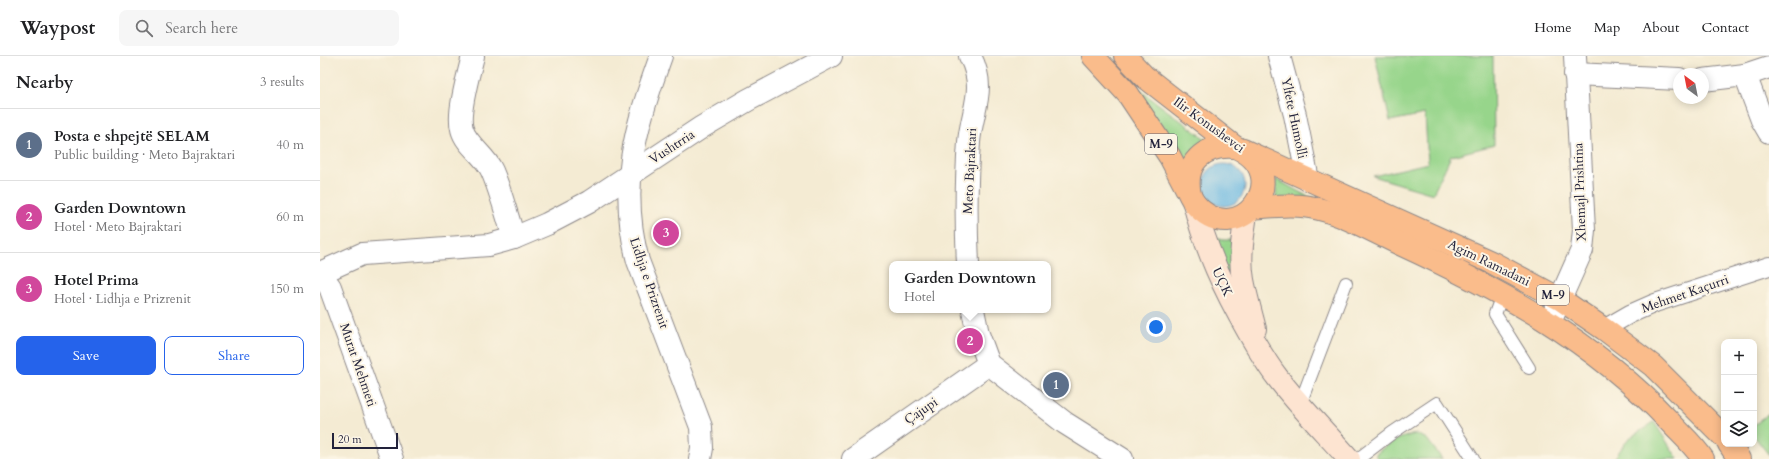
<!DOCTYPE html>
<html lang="en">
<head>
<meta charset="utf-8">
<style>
  :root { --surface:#fff; --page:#f6f6f6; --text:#202124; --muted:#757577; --line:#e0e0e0; --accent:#2563eb }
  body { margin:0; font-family:Cardo,serif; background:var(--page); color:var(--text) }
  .controls { position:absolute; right:12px; bottom:12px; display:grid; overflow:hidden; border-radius:8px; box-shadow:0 2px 10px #0003 }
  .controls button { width:36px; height:36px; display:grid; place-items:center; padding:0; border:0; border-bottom:1px solid var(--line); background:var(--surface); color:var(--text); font:20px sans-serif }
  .compass { position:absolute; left:1353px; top:12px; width:36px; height:36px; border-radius:50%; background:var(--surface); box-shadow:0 2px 10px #0003; rotate:328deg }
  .scale { position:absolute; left:12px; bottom:10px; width:66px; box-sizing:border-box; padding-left:4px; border:2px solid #22223b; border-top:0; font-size:11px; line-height:14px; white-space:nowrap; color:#22223b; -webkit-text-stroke:3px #fcf5e5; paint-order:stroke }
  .you { position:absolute; left:836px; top:271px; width:14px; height:14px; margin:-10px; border:3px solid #fff; border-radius:50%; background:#1a73e8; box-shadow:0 0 0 6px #1a73e833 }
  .badge { display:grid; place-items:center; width:26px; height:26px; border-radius:50%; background:var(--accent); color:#fff; font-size:13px; font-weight:700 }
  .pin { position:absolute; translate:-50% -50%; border:2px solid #fff; box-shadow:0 1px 4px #0006 }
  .popup { position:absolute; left:569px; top:205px; width:162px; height:52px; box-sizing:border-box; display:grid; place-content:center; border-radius:8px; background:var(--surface); filter:drop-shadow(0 1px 3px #0005); font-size:13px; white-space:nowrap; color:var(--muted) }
  .popup b { font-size:15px; color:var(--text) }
  .popup::after { content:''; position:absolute; left:50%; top:100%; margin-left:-8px; border:8px solid transparent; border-top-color:var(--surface) }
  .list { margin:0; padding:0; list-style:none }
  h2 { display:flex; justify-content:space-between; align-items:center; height:52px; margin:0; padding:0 16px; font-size:17px }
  h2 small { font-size:13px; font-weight:400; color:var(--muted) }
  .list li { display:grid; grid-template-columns:26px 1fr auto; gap:12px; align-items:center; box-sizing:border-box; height:72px; padding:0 16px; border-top:1px solid var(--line) }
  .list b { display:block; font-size:15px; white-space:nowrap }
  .list p { margin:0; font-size:13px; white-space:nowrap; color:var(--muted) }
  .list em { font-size:13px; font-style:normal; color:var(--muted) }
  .actions { display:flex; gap:8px; padding:12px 16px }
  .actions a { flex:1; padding:9px 0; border:1px solid var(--accent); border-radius:8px; text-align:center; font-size:14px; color:var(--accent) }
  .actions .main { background:var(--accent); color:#fff }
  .icon { flex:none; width:22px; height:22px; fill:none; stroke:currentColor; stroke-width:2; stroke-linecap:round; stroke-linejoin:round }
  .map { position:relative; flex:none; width:1449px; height:403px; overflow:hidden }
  header { display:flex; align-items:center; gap:24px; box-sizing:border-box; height:56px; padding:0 20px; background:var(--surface); border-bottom:1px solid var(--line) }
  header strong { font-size:19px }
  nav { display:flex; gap:22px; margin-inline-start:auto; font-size:14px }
  .search { width:280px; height:36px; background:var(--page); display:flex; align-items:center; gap:10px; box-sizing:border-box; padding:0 14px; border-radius:8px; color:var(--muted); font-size:15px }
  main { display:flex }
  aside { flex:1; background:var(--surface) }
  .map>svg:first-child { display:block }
  .green { fill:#97d58b; stroke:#5c7c63 }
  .water { fill:#66b6e1; stroke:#446c8e }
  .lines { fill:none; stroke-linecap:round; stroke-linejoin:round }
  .service-casing { stroke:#8b8687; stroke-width:14 }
  .pedestrian-casing { stroke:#8b8687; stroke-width:20 }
  .minor-casing { stroke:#8b8687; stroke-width:24 }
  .tertiary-casing { stroke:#8b8687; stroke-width:24 }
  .secondary-casing { stroke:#8b8687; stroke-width:24 }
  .primary-casing { stroke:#8b8687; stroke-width:24 }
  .service { stroke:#fff; stroke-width:12 }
  .pedestrian { stroke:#fff; stroke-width:18 }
  .minor { stroke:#fff; stroke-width:22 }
  .tertiary { stroke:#fff; stroke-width:22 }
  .secondary { stroke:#fde4d1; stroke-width:22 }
  .primary { stroke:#fabc8b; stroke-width:22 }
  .labels { text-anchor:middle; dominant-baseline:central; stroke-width:4; stroke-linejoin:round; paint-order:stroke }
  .shield { fill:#fcf5e5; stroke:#63616e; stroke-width:1 }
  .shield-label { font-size:12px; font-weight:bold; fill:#22223b }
  .street-label { font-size:13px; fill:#22223b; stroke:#fcf5e5 }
</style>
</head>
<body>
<header>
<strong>Waypost</strong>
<div class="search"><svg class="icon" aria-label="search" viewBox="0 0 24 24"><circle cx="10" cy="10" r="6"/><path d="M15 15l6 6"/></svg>Search here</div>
<nav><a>Home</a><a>Map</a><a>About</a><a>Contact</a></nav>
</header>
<main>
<aside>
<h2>Nearby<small>3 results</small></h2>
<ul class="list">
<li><span class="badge" style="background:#5c6f8a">1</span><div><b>Posta e shpejtë SELAM</b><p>Public building · Meto Bajraktari</p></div><em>40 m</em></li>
<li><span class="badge" style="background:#d1479c">2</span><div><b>Garden Downtown</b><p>Hotel · Meto Bajraktari</p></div><em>60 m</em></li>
<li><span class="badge" style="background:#d1479c">3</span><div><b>Hotel Prima</b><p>Hotel · Lidhja e Prizrenit</p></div><em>150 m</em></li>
</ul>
<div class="actions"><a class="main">Save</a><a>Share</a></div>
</aside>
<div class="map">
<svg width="1449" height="403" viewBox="0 0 1449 403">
  <rect width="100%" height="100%" fill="#fcf5e5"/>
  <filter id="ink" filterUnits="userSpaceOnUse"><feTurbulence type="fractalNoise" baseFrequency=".025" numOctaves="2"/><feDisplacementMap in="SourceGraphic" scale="8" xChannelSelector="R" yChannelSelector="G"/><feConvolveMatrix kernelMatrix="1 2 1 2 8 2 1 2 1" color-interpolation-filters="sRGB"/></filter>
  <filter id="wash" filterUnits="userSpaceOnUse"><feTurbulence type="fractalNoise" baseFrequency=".012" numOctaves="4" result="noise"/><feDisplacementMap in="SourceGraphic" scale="16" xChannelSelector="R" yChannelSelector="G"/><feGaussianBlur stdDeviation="0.9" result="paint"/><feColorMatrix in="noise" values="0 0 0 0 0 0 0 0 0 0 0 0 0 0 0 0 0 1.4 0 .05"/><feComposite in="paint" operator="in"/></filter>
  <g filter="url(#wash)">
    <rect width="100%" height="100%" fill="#f4ebd3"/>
    <g class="green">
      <polygon points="1055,0 1173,0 1174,89 1131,100 1113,138 1053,120 1108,107 1105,58 1070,65"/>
      <polygon points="814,30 887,84 889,87 864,109"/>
      <polygon points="956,123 992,143 956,146"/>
      <polygon points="891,180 903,184 916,184 910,225"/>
      <polygon points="1449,358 1449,399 1434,380 1434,369"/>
      <polygon points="1334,366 1358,403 1294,403 1308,383"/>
      <path d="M1096,378L1107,383L1122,403H1059L1055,399C1068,387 1079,381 1096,378Z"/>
    </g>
    <circle class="water" cx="904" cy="129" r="21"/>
  </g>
  <g filter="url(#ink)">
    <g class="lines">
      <g class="service-casing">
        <g id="service">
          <polyline points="1182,239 1175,258 1209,312"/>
          <polyline points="980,348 1026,227"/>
          <polyline points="1038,403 1072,377 1117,347 1153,403"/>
        </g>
      </g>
      <g class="pedestrian-casing">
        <polyline id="pedestrian" points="1284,273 1310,258 1335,247 1449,210"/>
      </g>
      <g class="minor-casing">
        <g id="minor">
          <path d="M153,0C149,17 137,57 142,73C146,89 165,99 172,115C181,136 187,160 194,182"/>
          <polyline points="959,0 975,59 988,124"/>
          <polyline points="1255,18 1359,23"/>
          <polyline points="1425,19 1442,64 1449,76"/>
          <polyline points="1383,24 1425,19 1449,11"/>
          <path d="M648,208C646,168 646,126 649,86C652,53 667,33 650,0"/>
          <polyline points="0,217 42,198 169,189 194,182 227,168 269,146 382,71 428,44 511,0"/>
          <polyline points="0,217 10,231 72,403"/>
          <polyline points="653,254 658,278 669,308 745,367 802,403"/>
          <polyline points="1230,266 1262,194 1264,174 1255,0"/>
          <polyline points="533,403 669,308"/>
        </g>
      </g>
      <g class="tertiary-casing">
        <path id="tertiary" d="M341,0C315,72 298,129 318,205L381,371L382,392L380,403"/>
      </g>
      <g class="secondary-casing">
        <g id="secondary">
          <path d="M874,147C886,194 904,233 928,275C937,291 946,307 957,321C979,350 1005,376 1029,403"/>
          <path d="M926,158C923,179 919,202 923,224C926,240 931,257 935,273"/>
        </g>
      </g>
      <g class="primary-casing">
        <g id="primary">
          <path d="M773,0L808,38L850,101L874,147C917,199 979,118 915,91L825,21L805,0"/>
          <polyline points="923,94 1173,207 1240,243 1284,273 1333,310 1404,381"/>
          <path d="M870,139C863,107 884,88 915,91"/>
          <path d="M933,152C955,150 977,147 999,153C1027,160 1054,176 1080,188C1180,234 1272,283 1349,365C1360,377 1374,389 1383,403"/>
          <polyline points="1409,388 1419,403"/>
        </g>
      </g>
      <use href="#service" class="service"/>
      <use href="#pedestrian" class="pedestrian"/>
      <use href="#minor" class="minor"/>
      <use href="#tertiary" class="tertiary"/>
      <use href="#secondary" class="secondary"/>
      <use href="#primary" class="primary"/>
    </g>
  </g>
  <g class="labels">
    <g class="shield">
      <rect x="825" y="78" width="32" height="20" rx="3"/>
      <rect x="1217" y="229" width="32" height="20" rx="3"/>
    </g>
    <g class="shield-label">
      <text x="841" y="88">M-9</text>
      <text x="1233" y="239">M-9</text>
    </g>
    <g class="street-label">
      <text transform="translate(974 62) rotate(78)">Ylfete Humolli</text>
      <text transform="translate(889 69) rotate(36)">Ilir Konushevci</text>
      <text transform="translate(352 91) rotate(-33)">Vushtrria</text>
      <text transform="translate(650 115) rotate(-87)">Meto Bajraktari</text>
      <text transform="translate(1260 136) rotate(-92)">Xhemajl Prishtina</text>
      <text transform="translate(1169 207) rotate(26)">Agim Ramadani</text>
      <text transform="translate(902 226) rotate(65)">UÇK</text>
      <text transform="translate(329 227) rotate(71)">Lidhja e Prizrenit</text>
      <text transform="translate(1365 238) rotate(-19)">Mehmet Kaçurri</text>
      <text transform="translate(38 309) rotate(71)">Murat Mehmeti</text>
      <text transform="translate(601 355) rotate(-34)">Çajupi</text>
    </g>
  </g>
</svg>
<div class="controls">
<button>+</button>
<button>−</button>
<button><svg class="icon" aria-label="layers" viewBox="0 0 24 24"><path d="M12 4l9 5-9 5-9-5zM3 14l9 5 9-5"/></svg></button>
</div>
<svg class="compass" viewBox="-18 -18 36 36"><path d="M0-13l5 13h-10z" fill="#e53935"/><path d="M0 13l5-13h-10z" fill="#757577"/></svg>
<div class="scale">20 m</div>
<div class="you"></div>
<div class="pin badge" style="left:736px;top:329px;background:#5c6f8a">1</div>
<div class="pin badge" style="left:650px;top:285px;background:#d1479c">2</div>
<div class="popup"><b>Garden Downtown</b>Hotel</div>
<div class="pin badge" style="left:346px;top:177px;background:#d1479c">3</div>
</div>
</main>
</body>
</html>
